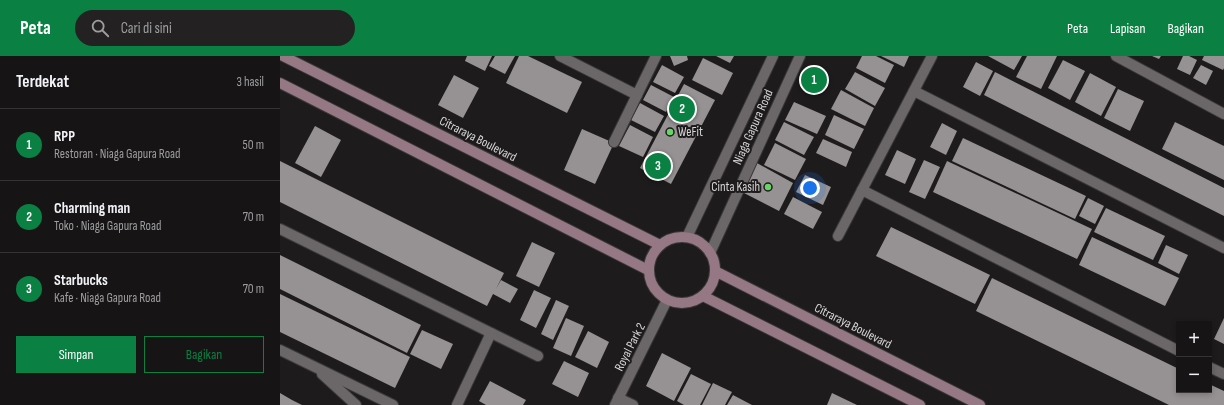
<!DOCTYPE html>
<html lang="id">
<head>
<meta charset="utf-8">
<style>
  :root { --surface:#161415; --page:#232122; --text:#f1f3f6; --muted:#9e9ea0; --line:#353334; --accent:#0b8043 }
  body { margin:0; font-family:"Sofia Sans Condensed",sans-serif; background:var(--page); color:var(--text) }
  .controls { position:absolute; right:12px; bottom:12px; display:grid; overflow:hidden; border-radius:0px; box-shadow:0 2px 6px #0003 }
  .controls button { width:36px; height:36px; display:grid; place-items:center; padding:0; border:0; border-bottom:1px solid var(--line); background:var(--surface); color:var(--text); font:20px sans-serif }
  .you { position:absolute; left:530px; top:132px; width:14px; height:14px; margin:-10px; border:3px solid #fff; border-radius:50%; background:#1a73e8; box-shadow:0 0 0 6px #1a73e833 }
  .badge { display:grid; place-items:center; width:26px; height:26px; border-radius:50%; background:var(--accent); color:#fff; font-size:13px; font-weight:700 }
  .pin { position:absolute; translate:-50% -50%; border:2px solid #fff; box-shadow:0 1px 4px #0006 }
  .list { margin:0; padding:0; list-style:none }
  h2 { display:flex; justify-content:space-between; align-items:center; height:52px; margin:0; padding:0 16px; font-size:17px }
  h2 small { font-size:13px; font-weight:400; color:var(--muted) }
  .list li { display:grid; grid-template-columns:26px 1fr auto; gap:12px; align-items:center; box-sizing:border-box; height:72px; padding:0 16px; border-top:1px solid var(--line) }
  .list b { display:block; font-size:15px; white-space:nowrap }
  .list p { margin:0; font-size:13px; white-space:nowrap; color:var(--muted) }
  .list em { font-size:13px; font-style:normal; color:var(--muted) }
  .actions { display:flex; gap:8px; padding:12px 16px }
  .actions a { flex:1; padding:9px 0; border:1px solid var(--accent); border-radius:0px; text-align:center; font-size:14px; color:var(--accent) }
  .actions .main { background:var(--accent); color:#fff }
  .icon { flex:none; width:22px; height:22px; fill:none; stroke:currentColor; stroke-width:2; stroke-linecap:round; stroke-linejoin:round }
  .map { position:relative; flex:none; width:944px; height:349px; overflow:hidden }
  header { display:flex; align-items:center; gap:24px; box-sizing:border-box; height:56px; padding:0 20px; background:var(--accent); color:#fff }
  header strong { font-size:19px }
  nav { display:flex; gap:22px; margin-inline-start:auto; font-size:14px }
  .search { width:280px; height:36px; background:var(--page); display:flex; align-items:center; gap:10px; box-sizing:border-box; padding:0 14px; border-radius:22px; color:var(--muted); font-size:15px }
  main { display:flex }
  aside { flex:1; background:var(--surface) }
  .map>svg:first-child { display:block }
  .building { fill:#969193 }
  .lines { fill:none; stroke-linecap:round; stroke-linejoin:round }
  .minor-casing { stroke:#3a3839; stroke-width:12 }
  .tertiary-casing { stroke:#3a3839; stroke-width:12 }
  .secondary-casing { stroke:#3a3839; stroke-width:12 }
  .minor { stroke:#6b6769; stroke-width:10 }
  .tertiary { stroke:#6b6769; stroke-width:10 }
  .secondary { stroke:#967784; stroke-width:10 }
  .poi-dot { fill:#68d465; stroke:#1e1b1c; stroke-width:1.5 }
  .labels { text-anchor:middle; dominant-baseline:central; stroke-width:4; stroke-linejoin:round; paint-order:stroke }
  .street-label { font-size:13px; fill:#d8d6d7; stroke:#1e1b1c }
  .poi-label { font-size:13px; fill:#d8d6d7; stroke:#1e1b1c; text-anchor:start }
</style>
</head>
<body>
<header>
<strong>Peta</strong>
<div class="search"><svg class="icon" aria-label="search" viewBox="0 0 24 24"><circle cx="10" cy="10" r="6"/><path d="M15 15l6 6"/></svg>Cari di sini</div>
<nav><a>Peta</a><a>Lapisan</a><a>Bagikan</a></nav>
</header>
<main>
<aside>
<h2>Terdekat<small>3 hasil</small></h2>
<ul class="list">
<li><span class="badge">1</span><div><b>RPP</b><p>Restoran · Niaga Gapura Road</p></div><em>50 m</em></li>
<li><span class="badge">2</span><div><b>Charming man</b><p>Toko · Niaga Gapura Road</p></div><em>70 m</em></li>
<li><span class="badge">3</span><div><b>Starbucks</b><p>Kafe · Niaga Gapura Road</p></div><em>70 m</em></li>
</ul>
<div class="actions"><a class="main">Simpan</a><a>Bagikan</a></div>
</aside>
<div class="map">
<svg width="944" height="349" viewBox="0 0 944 349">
  <rect width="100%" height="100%" fill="#1e1b1c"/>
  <g class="building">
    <polygon points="187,0 212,0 205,15 185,5"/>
    <polygon points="215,0 235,0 225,18 209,10"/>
    <polygon points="239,0 248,0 302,26 287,57 226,27"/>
    <polygon points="390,0 407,0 408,4 394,10"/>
    <polygon points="436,0 454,0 450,7"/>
    <polygon points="582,0 596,0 614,9 605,27 576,12"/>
    <polygon points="601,0 629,0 624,11"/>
    <polygon points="708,0 742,0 734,14"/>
    <polygon points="747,0 777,0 761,33 736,21"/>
    <polygon points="872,0 881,0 879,3"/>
    <polygon points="903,0 909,0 917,4 910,19 897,13"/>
    <polygon points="924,0 944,0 944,12 943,14 922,4"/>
    <polygon points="423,2 453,17 442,39 412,24"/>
    <polygon points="783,4 805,15 790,44 768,32"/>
    <polygon points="696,6 713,15 700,40 683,31"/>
    <polygon points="382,9 404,21 395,37 373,26"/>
    <polygon points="921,9 933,15 926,29 913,22"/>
    <polygon points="575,16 605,32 595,50 565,33"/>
    <polygon points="715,16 944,132 944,160 704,39"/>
    <polygon points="810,17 836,31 821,60 795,46"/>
    <polygon points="174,19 199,32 183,62 158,49"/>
    <polygon points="404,28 435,44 391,128 360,112"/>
    <polygon points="371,29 394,41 386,56 363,44"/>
    <polygon points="838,33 864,45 850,75 824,62"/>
    <polygon points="561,34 594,52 585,70 551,53"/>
    <polygon points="514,46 546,60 537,78 505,64"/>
    <polygon points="360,47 384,60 375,76 351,64"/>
    <polygon points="554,59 584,73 574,93 545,79"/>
    <polygon points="504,66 534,81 524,99 495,84"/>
    <polygon points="895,66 944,90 944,124 882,93"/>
    <polygon points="662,67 677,75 666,99 650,91"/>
    <polygon points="350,69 373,81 363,101 339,90"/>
    <polygon points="35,70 61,84 41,121 15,107"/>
    <polygon points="302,73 334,87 315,128 284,114"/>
    <polygon points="683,82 806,140 795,163 672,105"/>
    <polygon points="543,83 572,96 566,111 536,97"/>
    <polygon points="495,87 526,103 515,124 484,109"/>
    <polygon points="617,94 636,103 625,128 605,119"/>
    <polygon points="644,104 660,111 645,143 629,136"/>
    <polygon points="0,105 224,217 216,233 221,224 238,233 230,247 213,238 207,250 0,146"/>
    <polygon points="667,105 812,173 797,203 653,136"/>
    <polygon points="477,107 513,127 499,155 462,136"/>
    <polygon points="525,119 551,131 543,149 516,136"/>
    <polygon points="513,141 542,156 533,173 504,158"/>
    <polygon points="808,142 824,150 815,168 799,160"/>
    <polygon points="826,152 885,180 873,204 814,176"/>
    <polygon points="611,171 710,219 695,248 596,200"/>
    <polygon points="812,181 899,222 885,250 799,209"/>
    <polygon points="252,186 275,197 259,231 236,220"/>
    <polygon points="886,189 908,199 899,218 878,207"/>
    <polygon points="0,199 141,269 127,297 0,233"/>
    <polygon points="712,222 899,313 899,334 929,334 929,328 944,335 944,349 889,349 696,255"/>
    <polygon points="254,234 271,242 256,272 240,264"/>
    <polygon points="0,238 130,301 115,332 0,276"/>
    <polygon points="276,244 289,250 273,284 261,278"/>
    <polygon points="286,262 304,270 291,300 273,292"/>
    <polygon points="944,262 944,288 934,283"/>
    <polygon points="142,274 173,288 161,313 130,298"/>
    <polygon points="308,275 329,286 317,312 295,301"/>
    <polygon points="382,297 411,312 394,345 366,330"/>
    <polygon points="284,305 309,317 298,341 272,328"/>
    <polygon points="411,318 431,328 420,349 404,349 397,345"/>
    <polygon points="210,325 246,344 243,349 206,349 199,345"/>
    <polygon points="433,327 452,336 445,349 422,349"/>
    <polygon points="0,337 12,344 22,349 0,349"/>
    <polygon points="552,337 577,349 547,349"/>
    <polygon points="453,339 472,349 447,349"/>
  </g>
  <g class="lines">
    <g class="minor-casing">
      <g id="minor">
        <polyline points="280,0 357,39"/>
        <polyline points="836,0 944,58"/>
        <polyline points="634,35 944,192"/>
        <polyline points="334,86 376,0"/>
        <polyline points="582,134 899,295"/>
        <polyline points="0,173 258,300"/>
        <polyline points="558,180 652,0"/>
        <polyline points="0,294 113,349"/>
        <polyline points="929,311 944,318"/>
        <polyline points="42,318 76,349"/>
        <polyline points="338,342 353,349"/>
        <polyline points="177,349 211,277"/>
        <polyline points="335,349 387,244"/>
      </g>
    </g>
    <g class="tertiary-casing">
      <g id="tertiary">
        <polyline points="407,181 493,0"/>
        <polyline points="430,197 520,0"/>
      </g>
    </g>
    <g class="secondary-casing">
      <g id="secondary">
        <polyline points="3,0 380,189"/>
        <polyline points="0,27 368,214"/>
        <circle cx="402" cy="214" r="33"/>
        <polyline points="435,215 700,349"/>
        <polyline points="423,240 640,349"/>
      </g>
    </g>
    <use href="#minor" class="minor"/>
    <use href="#tertiary" class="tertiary"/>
    <use href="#secondary" class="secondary"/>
  </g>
  <g class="poi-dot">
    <circle cx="390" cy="76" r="4"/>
    <circle cx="488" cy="131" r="4"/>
  </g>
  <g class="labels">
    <g class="street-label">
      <text transform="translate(473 71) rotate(-66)">Niaga Gapura Road</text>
      <text transform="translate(198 83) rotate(27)">Citraraya Boulevard</text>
      <text transform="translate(573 270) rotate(27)">Citraraya Boulevard</text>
      <text transform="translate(350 291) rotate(-63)">Royal Park 2</text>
    </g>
    <g class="poi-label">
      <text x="398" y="76">WeFit</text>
      <text x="480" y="131" text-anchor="end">Cinta Kasih</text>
    </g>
  </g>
</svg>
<div class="controls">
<button>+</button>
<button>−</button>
</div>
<div class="you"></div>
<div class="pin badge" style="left:534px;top:24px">1</div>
<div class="pin badge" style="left:402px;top:53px">2</div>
<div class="pin badge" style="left:378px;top:110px">3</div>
</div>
</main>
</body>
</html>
